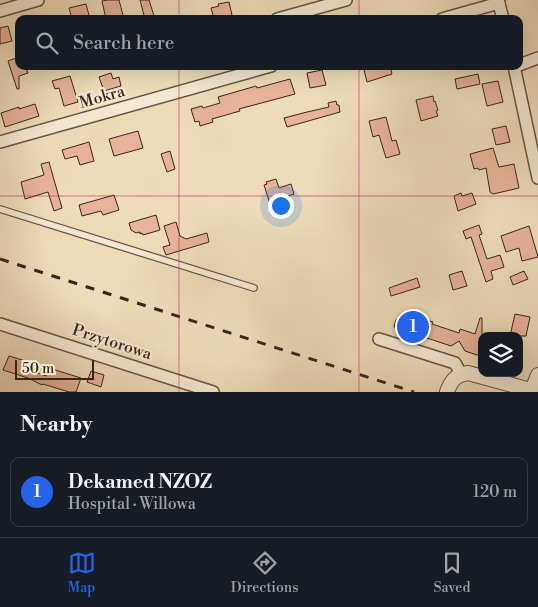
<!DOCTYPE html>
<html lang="en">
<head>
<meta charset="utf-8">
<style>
  :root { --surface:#171b24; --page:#242831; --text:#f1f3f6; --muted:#9ea1a6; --line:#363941; --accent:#2563eb }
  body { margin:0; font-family:"Libre Bodoni",serif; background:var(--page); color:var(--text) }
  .controls { position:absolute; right:15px; bottom:15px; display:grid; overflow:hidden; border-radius:10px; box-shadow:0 5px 20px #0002 }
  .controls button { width:45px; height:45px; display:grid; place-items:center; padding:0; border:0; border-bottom:1px solid var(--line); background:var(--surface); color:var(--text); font:25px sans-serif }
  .scale { position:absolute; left:15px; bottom:12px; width:79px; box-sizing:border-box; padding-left:5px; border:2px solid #37261c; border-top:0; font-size:14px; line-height:18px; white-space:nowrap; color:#37261c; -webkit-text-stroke:4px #f4e8d2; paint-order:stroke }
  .you { position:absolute; left:280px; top:205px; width:18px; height:18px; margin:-12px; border:4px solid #fff; border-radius:50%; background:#1a73e8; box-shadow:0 0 0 8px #1a73e833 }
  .badge { display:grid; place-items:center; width:32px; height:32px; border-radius:50%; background:var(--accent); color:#fff; font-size:16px; font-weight:700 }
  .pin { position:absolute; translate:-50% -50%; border:2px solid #fff; box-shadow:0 1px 5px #0006 }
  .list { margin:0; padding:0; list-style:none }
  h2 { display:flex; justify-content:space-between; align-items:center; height:65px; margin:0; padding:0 20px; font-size:21px }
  h2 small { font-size:16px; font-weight:400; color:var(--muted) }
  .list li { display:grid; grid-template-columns:32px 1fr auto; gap:15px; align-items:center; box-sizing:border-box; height:70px; margin:0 10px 10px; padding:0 10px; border:1px solid var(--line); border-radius:10px }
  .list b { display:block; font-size:19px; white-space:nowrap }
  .list p { margin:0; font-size:16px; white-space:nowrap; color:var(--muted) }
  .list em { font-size:16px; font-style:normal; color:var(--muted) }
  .icon { flex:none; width:28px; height:28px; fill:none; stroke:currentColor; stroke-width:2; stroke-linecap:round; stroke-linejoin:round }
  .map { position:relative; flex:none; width:538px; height:392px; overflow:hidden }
  .search { position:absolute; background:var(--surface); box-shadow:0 5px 20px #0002; left:15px; right:15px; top:15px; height:55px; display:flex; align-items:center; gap:12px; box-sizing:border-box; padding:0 18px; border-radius:10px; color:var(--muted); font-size:19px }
  .sheet { height:145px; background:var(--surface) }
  nav { display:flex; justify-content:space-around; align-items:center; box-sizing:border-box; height:70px; border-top:1px solid var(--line); background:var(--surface); font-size:14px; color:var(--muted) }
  nav a { display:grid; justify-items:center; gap:2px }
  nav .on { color:var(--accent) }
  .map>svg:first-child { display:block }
  .building { fill:#e8b398; stroke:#37261c }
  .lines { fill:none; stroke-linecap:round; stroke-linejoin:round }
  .service-casing { stroke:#655443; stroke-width:8 }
  .minor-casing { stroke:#655443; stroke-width:14 }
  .tertiary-casing { stroke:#655443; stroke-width:16 }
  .service { stroke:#f4e8d2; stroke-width:5.5 }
  .minor { stroke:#f4e8d2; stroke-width:11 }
  .tertiary { stroke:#f4e8d2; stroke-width:14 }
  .rail { stroke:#37261c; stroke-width:3; stroke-dasharray:9 9; stroke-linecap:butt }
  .grid { fill:none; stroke:#c2185b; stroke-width:1; stroke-opacity:0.55 }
  .labels { text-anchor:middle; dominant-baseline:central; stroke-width:4.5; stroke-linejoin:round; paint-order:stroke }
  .street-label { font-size:16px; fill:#37261c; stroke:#f4e8d2 }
</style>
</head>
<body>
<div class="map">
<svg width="538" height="392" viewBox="0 0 538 392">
  <rect width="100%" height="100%" fill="#eedcb9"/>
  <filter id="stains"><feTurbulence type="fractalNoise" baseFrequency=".004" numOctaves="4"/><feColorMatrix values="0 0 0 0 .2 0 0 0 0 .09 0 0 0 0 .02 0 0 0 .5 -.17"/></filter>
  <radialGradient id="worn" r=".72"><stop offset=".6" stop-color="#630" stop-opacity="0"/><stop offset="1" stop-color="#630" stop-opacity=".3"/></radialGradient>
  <g class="building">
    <polygon points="107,0 119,0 124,19 106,19 102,1"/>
    <polygon points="140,0 149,0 155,19 145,19"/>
    <polygon points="229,2 232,15 220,19 214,19 211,8 219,6 218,4"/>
    <polygon points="86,4 90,19 72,19 69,8"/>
    <polygon points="8,26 12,41 0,44 0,28"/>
    <polygon points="19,57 19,66 25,66 28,73 19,76 19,89 17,89 8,61"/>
    <polygon points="363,66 390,66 392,74 367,82"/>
    <polygon points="322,70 326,85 310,88 307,73"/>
    <polygon points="111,73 113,79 119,77 121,86 104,91 99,77"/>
    <polygon points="478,74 480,84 457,89 455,79"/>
    <polygon points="70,76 78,102 64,106 59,88 55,89 52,81"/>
    <polygon points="290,79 295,94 239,109 240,111 212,119 213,122 200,126 199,121 195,122 191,109 202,106 203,108 220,103 218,97 256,86 257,88"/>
    <polygon points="498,81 503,102 487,106 482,84"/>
    <polygon points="433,96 434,102 435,101 438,110 436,111 438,116 421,121 416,100"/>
    <polygon points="336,101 337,105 339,105 340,112 287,127 284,118 307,112 329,107 328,103"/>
    <polygon points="35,104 39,116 5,127 1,113 19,107 19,109"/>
    <polygon points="386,117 392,141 396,140 400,154 386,158 379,135 373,137 369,121"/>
    <polygon points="506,126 510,142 496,145 492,129"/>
    <polygon points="138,131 143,148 114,156 109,139"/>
    <polygon points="89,142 94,161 80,165 77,156 65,159 62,150"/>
    <polygon points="493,148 499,167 514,164 519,188 493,194 490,192 486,168 479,170 478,168 474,169 470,154"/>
    <polygon points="170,151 175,169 167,172 161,154"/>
    <polygon points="49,162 62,208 54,211 48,192 25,199 21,182 44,175 41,164"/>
    <polygon points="276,179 279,188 291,184 294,194 282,198 284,205 272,210 264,185 267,184 266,182"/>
    <polygon points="461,193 462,196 472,193 476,204 458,211 454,196"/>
    <polygon points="114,195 119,210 103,215 101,211 82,216 79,205"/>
    <polygon points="156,215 160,230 143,235 142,233 140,234 140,232 136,233 131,230 129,223"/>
    <polygon points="176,222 180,236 186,239 207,233 209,242 166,255 163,247 170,245 164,226"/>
    <polygon points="479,225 482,234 479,235 487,259 500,255 504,267 491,271 493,279 486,282 471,237 466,239 463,231"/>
    <polygon points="529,226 538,257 522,261 519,248 506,252 501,236"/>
    <polygon points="462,271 467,286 453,290 449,275"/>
    <polygon points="524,271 528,279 513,285 510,277"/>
    <polygon points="417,278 420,287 391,296 389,288"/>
    <polygon points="515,314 530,317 526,336 510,336"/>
    <polygon points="412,315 433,322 432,324 459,333 460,329 475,334 480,318 482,318 482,353 477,355 465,351 459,341 451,346 394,327 396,320"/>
    <polygon points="9,356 32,363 29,370 46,376 49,368 81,378 76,392 69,392 43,384 42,385 28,378 3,370"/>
    <polygon points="91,371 104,375 101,387 87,382"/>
  </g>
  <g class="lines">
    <g class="service-casing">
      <polyline id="service" points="0,209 254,288"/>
    </g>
    <g class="minor-casing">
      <g id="minor">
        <polyline points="498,0 503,19"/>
        <polyline points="0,11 38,0"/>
        <polyline points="277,19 346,0"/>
        <polyline points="442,19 499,3"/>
        <polyline points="519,65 538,58"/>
        <polyline points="514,66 538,178"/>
        <polyline points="0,142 271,66"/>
        <polyline points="0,324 213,392"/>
        <polyline points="379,339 455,363 461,374"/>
      </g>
    </g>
    <g class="tertiary-casing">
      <g id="tertiary">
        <polyline points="532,390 538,375"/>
        <path d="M447,392C451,381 455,375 468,373L538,392"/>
      </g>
    </g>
    <use href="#service" class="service"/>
    <use href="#minor" class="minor"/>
    <use href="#tertiary" class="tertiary"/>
    <polyline class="rail" points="0,259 414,392"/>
  </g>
  <path class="grid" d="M179,0V19M359,0V19M179,66V392M359,66V392M0,196H538"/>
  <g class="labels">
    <g class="street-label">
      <text transform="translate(102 97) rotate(-16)">Mokra</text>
      <text transform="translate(112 342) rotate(18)">Przytorowa</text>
    </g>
  </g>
  <rect width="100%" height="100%" filter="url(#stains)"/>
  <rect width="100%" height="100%" fill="url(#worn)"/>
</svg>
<div class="controls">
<button><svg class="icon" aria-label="layers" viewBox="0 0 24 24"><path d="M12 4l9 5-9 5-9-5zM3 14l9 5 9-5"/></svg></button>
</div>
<div class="scale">50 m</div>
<div class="you"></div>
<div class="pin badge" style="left:413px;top:327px">1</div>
<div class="search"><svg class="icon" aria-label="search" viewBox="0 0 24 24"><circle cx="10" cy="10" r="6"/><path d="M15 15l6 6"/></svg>Search here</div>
</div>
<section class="sheet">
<h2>Nearby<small></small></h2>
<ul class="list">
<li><span class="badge">1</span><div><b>Dekamed NZOZ</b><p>Hospital · Willowa</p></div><em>120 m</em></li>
</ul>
</section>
<nav>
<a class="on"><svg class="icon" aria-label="map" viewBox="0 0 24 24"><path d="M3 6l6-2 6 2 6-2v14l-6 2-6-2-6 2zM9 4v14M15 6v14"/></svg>Map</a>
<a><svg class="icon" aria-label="directions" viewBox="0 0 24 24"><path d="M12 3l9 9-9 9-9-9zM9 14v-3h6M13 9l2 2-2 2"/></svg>Directions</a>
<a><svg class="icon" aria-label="saved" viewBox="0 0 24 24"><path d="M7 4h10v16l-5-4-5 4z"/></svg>Saved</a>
</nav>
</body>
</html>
